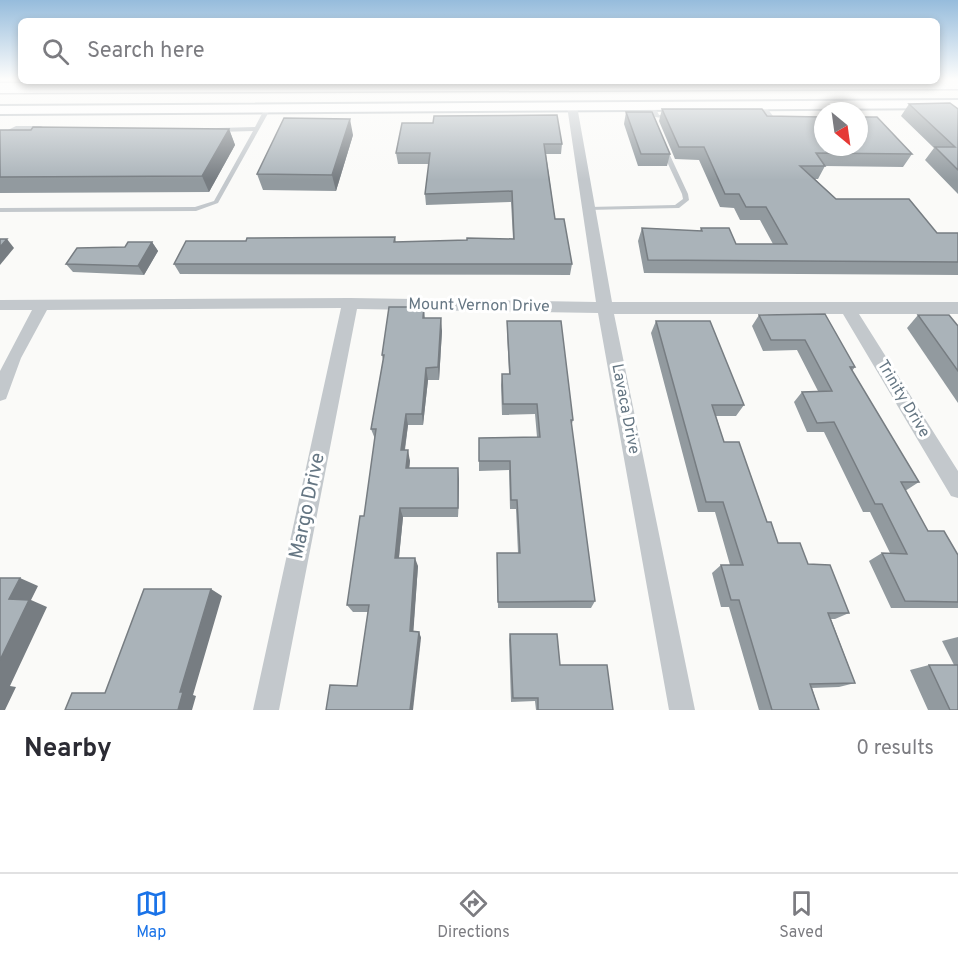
<!DOCTYPE html>
<html lang="en">
<head>
<meta charset="utf-8">
<style>
  :root { --surface:#fff; --page:#f7f7f7; --text:#2b2b33; --muted:#7c7c81; --line:#e1e1e2; --accent:#1a73e8 }
  body { margin:0; font-family:Overpass,sans-serif; background:var(--page); color:var(--text) }
  .compass { position:absolute; left:814px; top:102px; width:54px; height:54px; border-radius:50%; background:var(--surface); box-shadow:0 3px 9px #0003; rotate:151deg }
  .list { margin:0; padding:0; list-style:none }
  h2 { display:flex; justify-content:space-between; align-items:center; height:78px; margin:0; padding:0 24px; font-size:26px }
  h2 small { font-size:20px; font-weight:400; color:var(--muted) }
  .icon { flex:none; width:33px; height:33px; fill:none; stroke:currentColor; stroke-width:2; stroke-linecap:round; stroke-linejoin:round }
  .map { position:relative; flex:none; width:958px; height:710px; overflow:hidden }
  .search { position:absolute; background:var(--surface); box-shadow:0 3px 9px #0003; left:18px; right:18px; top:18px; height:66px; display:flex; align-items:center; gap:15px; box-sizing:border-box; padding:0 21px; border-radius:9px; color:var(--muted); font-size:22px }
  .sheet { height:162px; background:var(--surface) }
  nav { display:flex; justify-content:space-around; align-items:center; box-sizing:border-box; height:84px; border-top:2px solid var(--line); background:var(--surface); font-size:16px; color:var(--muted) }
  nav a { display:grid; justify-items:center; gap:3px }
  nav .on { color:var(--accent) }
  .map>svg:first-child { display:block }
  .lines { fill:none; stroke-linecap:round; stroke-linejoin:round }
  .secondary-casing { stroke:#b3babf; stroke-width:4 }
  .motorway-casing { stroke:#b4b9bd; stroke-width:3 }
  .service { fill:#c3c8cc; fill-rule:evenodd }
  .minor { fill:#c3c8cc; fill-rule:evenodd }
  .secondary { fill:#fff; fill-rule:evenodd }
  .motorway { fill:#fff; fill-rule:evenodd }
  .wall { fill:#929a9f }
  .shaded-wall { fill:#777d82 }
  .building { fill:#aab3b9; stroke:#777d82; stroke-width:1.5 }
  .labels { text-anchor:middle; dominant-baseline:central; stroke-width:6; stroke-linejoin:round; paint-order:stroke }
  .street-label { font-size:16px; fill:#657683; stroke:#fff }
  .near-street-label { font-size:20px; fill:#657683; stroke:#fff }
</style>
</head>
<body>
<div class="map">
<svg width="958" height="710" viewBox="0 0 958 710">
  <rect width="100%" height="100%" fill="#fafaf8"/>
  <g class="lines">
    <g class="secondary-casing">
      <polygon id="secondary" points="958,100 958,108 0,114 0,106"/>
    </g>
    <g class="motorway-casing">
      <polygon id="motorway" points="958,80 958,89 0,93 0,83"/>
    </g>
    <g class="service">
      <polygon points="760,104 764,104 773,116 783,119 783,121 769,118 759,105"/>
      <polygon points="846,104 850,104 858,111 852,111 846,106"/>
      <polygon points="650,105 654,105 659,115 669,115 672,117 669,119 655,117 649,106"/>
      <polygon points="268,106 271,108 218,203 196,211 0,212 0,208 195,207 214,201 253,131 218,132 215,130 218,128 255,127 265,108"/>
      <polygon points="16,126 41,126 44,128 41,130 17,130 0,138 0,134"/>
      <polygon points="665,149 668,151 688,194 689,200 679,208 587,210 587,208 589,207 675,205 683,199 682,194 662,151"/>
    </g>
    <polygon class="minor" points="572,103 577,106 612,302 958,302 958,314 859,314 958,471 958,498 951,496 843,314 614,314 695,710 669,710 598,313 357,309 279,710 253,710 341,308 47,310 21,358 6,399 0,401 0,371 32,310 0,310 0,300 350,298 596,302 567,106"/>
    <use href="#secondary" class="secondary"/>
    <use href="#motorway" class="motorway"/>
  </g>
  <g class="wall">
    <polygon points="909,104 958,109 958,194 925,160 934,148 901,116"/>
    <polygon points="662,109 767,116 912,154 903,167 825,166 818,179 815,179 836,199 937,233 958,233 958,275 644,273 638,241 642,228 700,231 701,228 736,244 773,244 760,220 740,220 734,208 720,207 699,160 675,159 659,121"/>
    <polygon points="626,112 670,154 667,166 638,166 624,124"/>
    <polygon points="402,123 562,144 561,154 546,154 555,219 572,264 570,275 180,274 174,264 246,241 395,237 396,242 513,239 511,202 426,205 425,194 429,164 398,164 396,153"/>
    <polygon points="229,129 235,145 209,192 0,193 0,130"/>
    <polygon points="353,135 336,191 263,190 257,174"/>
    <polygon points="152,242 158,251 144,275 73,272 66,264 125,247"/>
    <polygon points="424,307 425,318 442,331 439,380 428,380 423,425 408,425 405,450 410,461 409,468 459,479 458,517 403,517 399,558 418,566 413,631 419,632 421,638 357,686 368,612 353,612 347,605 364,516 375,439 371,429 383,360 382,355"/>
    <polygon points="759,315 855,367 852,371 919,482 905,491 928,531 958,555 958,608 891,608 869,561 882,553 890,553 870,512 863,512 824,432 807,432 794,402 802,392 818,391 797,350 763,351 752,326"/>
    <polygon points="918,315 958,326 958,403 907,328"/>
    <polygon points="507,321 573,420 571,427 595,601 591,608 498,608 497,553 518,553 516,509 510,509 509,470 479,471 479,438 537,437 535,414 502,415 501,385 502,374 509,374 507,332"/>
    <polygon points="656,321 744,405 736,416 716,416 724,442 778,543 808,564 849,613 835,619 831,619 855,683 839,687 812,688 819,710 759,710 729,607 721,607 712,573 721,565 730,565 715,512 698,512 651,333"/>
    <polygon points="510,634 560,665 613,710 536,710 535,701 511,702 509,640"/>
    <polygon points="958,637 958,710 928,710 910,670 929,665 954,665 942,641"/>
  </g>
  <g class="shaded-wall">
    <polygon points="350,119 353,135 336,191 332,175"/>
    <polygon points="229,129 235,145 209,192 202,176"/>
    <polygon points="7,239 14,248 0,265 0,247"/>
    <polygon points="152,242 158,251 144,275 138,266"/>
    <polygon points="441,318 442,331 439,380 438,367"/>
    <polygon points="426,368 428,380 423,425 422,414"/>
    <polygon points="406,414 408,425 403,461 401,450"/>
    <polygon points="408,450 410,461 408,479 406,468"/>
    <polygon points="458,468 459,479 458,517"/>
    <polygon points="400,508 403,517 398,566 395,558"/>
    <polygon points="415,558 418,566 413,637 410,631"/>
    <polygon points="20,578 38,586 31,600 47,607 10,686 16,687 5,710 0,710 0,660 9,599"/>
    <polygon points="211,589 222,596 193,695 196,696 192,710 178,710 180,692"/>
    <polygon points="419,632 421,638 413,710 410,710"/>
  </g>
  <g class="building">
    <polygon points="950,103 958,109 958,170 935,147 955,147 909,104"/>
    <polygon points="662,109 762,109 767,116 823,117 823,147 859,147 859,117 877,117 912,154 816,153 825,166 800,166 836,199 909,199 937,233 958,233 958,262 648,260 642,228 702,231 701,228 729,228 736,244 787,244 766,207 746,207 739,194 725,194 704,147 679,147"/>
    <polygon points="626,112 652,112 670,154 641,154"/>
    <polygon points="557,115 562,144 544,144 555,219 564,219 572,264 174,264 186,241 246,241 247,238 395,237 394,242 467,240 467,238 514,239 512,191 425,194 430,153 396,153 402,123 433,123 434,116"/>
    <polygon points="284,118 350,119 332,175 257,174"/>
    <polygon points="33,127 229,129 202,176 0,177 0,130 31,130"/>
    <polygon points="0,239 7,239 0,247"/>
    <polygon points="128,242 152,242 138,266 66,264 77,248 125,247"/>
    <polygon points="389,307 424,307 423,318 441,318 438,367 426,368 422,414 406,414 401,450 408,450 406,468 458,468 458,508 400,508 395,558 415,558 410,631 419,632 410,710 326,710 330,685 357,686 369,605 347,605 360,516 364,516 376,429 371,429 384,355 382,355"/>
    <polygon points="825,314 855,367 850,367 919,482 901,482 928,531 944,531 958,555 958,602 905,601 882,553 907,554 882,504 875,504 834,422 817,423 802,392 832,391 805,340 771,340 759,315"/>
    <polygon points="918,315 949,315 958,326 958,371"/>
    <polygon points="507,321 561,321 573,420 571,420 595,601 498,602 497,553 520,553 517,500 511,500 510,461 479,461 479,438 540,437 537,404 503,404 502,374 510,374"/>
    <polygon points="656,321 710,321 744,405 712,405 724,442 739,442 767,522 771,522 778,543 800,543 808,564 830,565 849,613 828,613 855,683 810,684 819,710 772,710 739,600 731,600 721,565 743,565 723,502 706,502"/>
    <polygon points="0,578 20,578 9,599 29,600 0,660"/>
    <polygon points="144,589 211,589 180,692 183,692 178,710 65,710 72,693 105,693"/>
    <polygon points="510,634 557,634 560,665 607,665 613,710 538,710 538,698 513,698"/>
    <polygon points="929,665 958,665 958,710 950,710"/>
  </g>
  <linearGradient id="sky" x2="0" y2="1"><stop stop-color="#96bcdc"/><stop offset="0.44" stop-color="#fdfdfc"/><stop offset="1" stop-color="#fdfdfc" stop-opacity="0"/></linearGradient>
  <rect width="958" height="180" fill="url(#sky)"/>
  <g class="labels">
    <g class="street-label">
      <text transform="translate(479 306) rotate(1)">Mount Vernon Drive</text>
      <text transform="translate(903 399) rotate(59)">Trinity Drive</text>
      <text transform="translate(625 409) rotate(79)">Lavaca Drive</text>
    </g>
    <g class="near-street-label">
      <text transform="translate(308 506) rotate(-78)">Margo Drive</text>
    </g>
  </g>
</svg>
<svg class="compass" viewBox="-18 -18 36 36"><path d="M0-13l5 13h-10z" fill="#e53935"/><path d="M0 13l5-13h-10z" fill="#7c7c81"/></svg>
<div class="search"><svg class="icon" aria-label="search" viewBox="0 0 24 24"><circle cx="10" cy="10" r="6"/><path d="M15 15l6 6"/></svg>Search here</div>
</div>
<section class="sheet">
<h2>Nearby<small>0 results</small></h2>
<ul class="list">
</ul>
</section>
<nav>
<a class="on"><svg class="icon" aria-label="map" viewBox="0 0 24 24"><path d="M3 6l6-2 6 2 6-2v14l-6 2-6-2-6 2zM9 4v14M15 6v14"/></svg>Map</a>
<a><svg class="icon" aria-label="directions" viewBox="0 0 24 24"><path d="M12 3l9 9-9 9-9-9zM9 14v-3h6M13 9l2 2-2 2"/></svg>Directions</a>
<a><svg class="icon" aria-label="saved" viewBox="0 0 24 24"><path d="M7 4h10v16l-5-4-5 4z"/></svg>Saved</a>
</nav>
</body>
</html>
